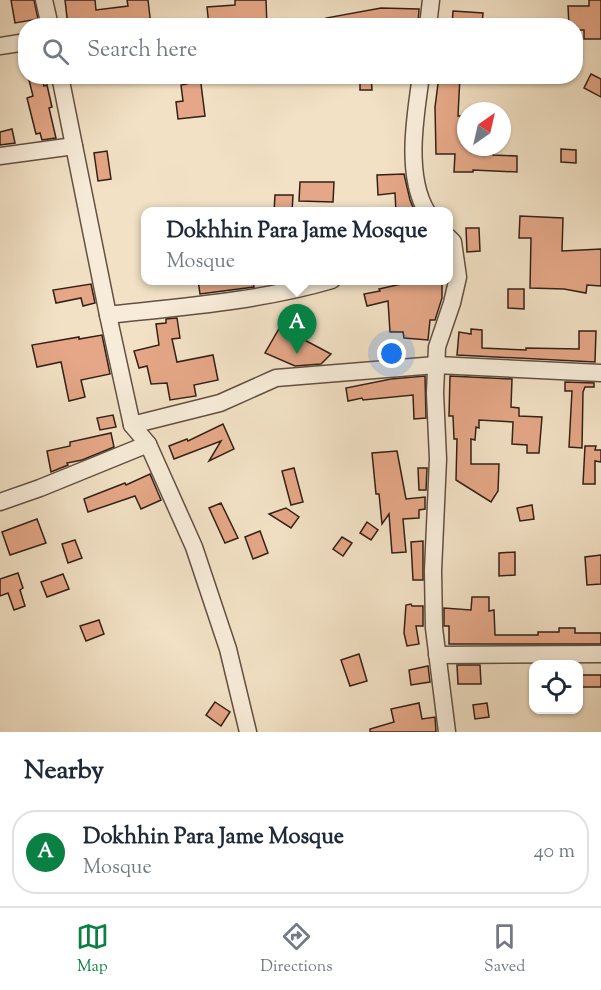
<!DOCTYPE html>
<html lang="en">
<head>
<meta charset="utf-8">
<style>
  :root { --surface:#fff; --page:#f6f6f7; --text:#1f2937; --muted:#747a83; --line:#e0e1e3; --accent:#0b8043 }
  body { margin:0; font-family:"Sorts Mill Goudy",serif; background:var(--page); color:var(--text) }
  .controls { position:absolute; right:18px; bottom:18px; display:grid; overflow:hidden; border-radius:12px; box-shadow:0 2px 4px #0004 }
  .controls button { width:54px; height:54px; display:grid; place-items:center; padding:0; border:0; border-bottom:2px solid var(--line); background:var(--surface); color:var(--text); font:30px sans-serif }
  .compass { position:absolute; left:457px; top:102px; width:54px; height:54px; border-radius:50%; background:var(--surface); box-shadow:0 2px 4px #0004; rotate:34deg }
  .you { position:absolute; left:392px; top:354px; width:21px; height:21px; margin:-15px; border:4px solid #fff; border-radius:50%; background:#1a73e8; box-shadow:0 0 0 9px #1a73e833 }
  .badge { display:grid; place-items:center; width:39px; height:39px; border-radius:50%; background:var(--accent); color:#fff; font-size:20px; font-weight:700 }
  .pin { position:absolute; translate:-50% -50px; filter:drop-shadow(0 2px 3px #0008) }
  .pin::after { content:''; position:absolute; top:32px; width:21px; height:18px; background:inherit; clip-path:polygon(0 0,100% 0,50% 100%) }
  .popup { position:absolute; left:141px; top:207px; width:312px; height:78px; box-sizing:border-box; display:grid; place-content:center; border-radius:12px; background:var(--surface); filter:drop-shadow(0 2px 4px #0005); font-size:20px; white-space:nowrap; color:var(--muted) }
  .popup b { font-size:22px; color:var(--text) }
  .popup::after { content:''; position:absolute; left:50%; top:100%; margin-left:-12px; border:12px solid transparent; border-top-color:var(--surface) }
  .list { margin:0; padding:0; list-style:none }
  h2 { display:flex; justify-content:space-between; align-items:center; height:78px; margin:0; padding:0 24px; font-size:26px }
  h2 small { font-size:20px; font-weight:400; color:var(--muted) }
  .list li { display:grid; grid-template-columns:39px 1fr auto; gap:18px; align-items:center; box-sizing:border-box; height:84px; margin:0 12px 12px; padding:0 12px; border:2px solid var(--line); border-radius:24px }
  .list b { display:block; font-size:22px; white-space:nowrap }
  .list p { margin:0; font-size:20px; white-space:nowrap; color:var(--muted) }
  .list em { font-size:20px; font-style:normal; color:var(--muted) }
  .icon { flex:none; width:33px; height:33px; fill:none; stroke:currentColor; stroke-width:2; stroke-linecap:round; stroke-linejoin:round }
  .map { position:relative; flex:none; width:601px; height:732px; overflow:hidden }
  .search { position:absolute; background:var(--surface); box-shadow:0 2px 4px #0004; left:18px; right:18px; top:18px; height:66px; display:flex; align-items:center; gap:15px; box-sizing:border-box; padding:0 21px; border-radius:24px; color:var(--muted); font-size:22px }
  .sheet { height:174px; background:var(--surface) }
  nav { display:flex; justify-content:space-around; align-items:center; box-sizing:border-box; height:84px; border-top:2px solid var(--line); background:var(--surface); font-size:16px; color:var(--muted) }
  nav a { display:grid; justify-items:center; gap:3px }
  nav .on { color:var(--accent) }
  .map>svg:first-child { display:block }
  .building { fill:#e5a787; stroke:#332017; stroke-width:1.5 }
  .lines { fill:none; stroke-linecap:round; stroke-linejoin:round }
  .minor-casing { stroke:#635042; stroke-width:19 }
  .minor { stroke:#f7ecd9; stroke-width:16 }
</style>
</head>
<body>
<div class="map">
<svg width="601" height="732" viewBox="0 0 601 732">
  <rect width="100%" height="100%" fill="#f2e1c5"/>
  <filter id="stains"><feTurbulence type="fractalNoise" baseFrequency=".00333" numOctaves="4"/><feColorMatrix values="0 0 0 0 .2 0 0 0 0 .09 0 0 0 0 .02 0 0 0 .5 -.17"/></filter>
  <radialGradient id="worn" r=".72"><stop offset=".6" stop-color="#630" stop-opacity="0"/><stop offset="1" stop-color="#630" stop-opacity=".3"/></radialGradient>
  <g class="building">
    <polygon points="11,0 34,0 38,19 15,23"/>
    <polygon points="65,0 95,0 96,10 128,6 127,0 148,0 151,26 68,26"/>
    <polygon points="235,0 266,0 267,26 209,26 207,7 235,5"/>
    <polygon points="589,0 601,0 601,39 584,39 584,30 576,30 576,26 569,26 568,6 589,6"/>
    <polygon points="381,8 419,9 418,26 327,26 326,18"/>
    <polygon points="453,11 483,13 482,26 452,26"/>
    <polygon points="591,74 601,79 601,97 584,88"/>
    <polygon points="28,76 42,76 44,86 47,85 52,107 49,108 56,138 42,140 40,133 36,134 27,98 33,96"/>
    <polygon points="186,76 200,76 205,116 178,119 176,102 183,101 181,85 187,84"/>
    <polygon points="360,76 371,76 372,90 360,90"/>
    <polygon points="439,76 460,76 458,116 463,116 462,140 465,140 465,147 494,147 493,155 517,156 517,172 473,170 473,172 454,172 455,154 436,154 435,107"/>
    <polygon points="12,129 15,143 0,145 0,132"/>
    <polygon points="561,149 576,150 576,163 561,162"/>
    <polygon points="107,151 111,179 98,181 94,153"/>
    <polygon points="404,174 410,200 415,212 396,212 395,193 378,195 377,175"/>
    <polygon points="300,182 334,182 333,202 299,201"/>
    <polygon points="275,195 293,195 292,212 274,212"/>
    <polygon points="520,216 563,218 562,251 601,249 601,286 587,285 586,293 564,289 530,288 531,238 519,238"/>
    <polygon points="466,228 479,228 480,251 467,252"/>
    <polygon points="198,280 253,280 254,287 200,294"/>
    <polygon points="419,280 442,280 442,298 435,320 430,320 428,340 404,338 403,332 390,332 388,301 367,306 364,294 380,291 379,289"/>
    <polygon points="91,284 95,303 83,306 81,298 56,303 53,290"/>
    <polygon points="508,289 524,289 524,309 508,308"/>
    <polygon points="177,318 180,338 172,339 177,362 213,355 218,380 194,385 196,396 170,400 167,383 151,384 147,366 139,368 134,351 159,345 156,324 166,323 166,319"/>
    <polygon points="280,327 331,354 321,364 295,366 265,353"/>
    <polygon points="471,329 482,330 482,348 526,350 526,348 579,349 579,331 596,331 595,362 457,355 459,332 471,334"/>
    <polygon points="102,335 110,374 81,380 85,397 69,401 61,362 37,367 32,345 79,337 79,339"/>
    <polygon points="425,376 426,418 414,419 413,395 363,400 362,398 348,401 346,388 391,379"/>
    <polygon points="450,376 512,379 511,407 519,408 519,416 542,417 539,453 527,453 527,445 512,444 513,422 479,420 479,428 476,427 475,440 471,439 471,464 499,464 498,491 491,502 456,480 457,439 454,439 453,416 449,416"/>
    <polygon points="565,382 594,383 594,387 585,387 583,392 582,448 569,447 572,391 565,391"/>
    <polygon points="113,415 116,427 100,430 97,418"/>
    <polygon points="223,424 234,449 209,461 221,441 174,459 169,446 187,439 188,441"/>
    <polygon points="111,433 114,447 82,460 67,463 68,465 51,472 47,451 70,446 70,442"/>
    <polygon points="585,446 596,446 595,450 601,450 601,462 595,461 595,484 583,484"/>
    <polygon points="397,451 406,499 425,497 425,509 419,510 419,518 403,519 406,552 392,553 389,514 382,524 379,494 376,494 372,453"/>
    <polygon points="294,468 303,502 291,505 282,471"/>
    <polygon points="418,468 427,468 426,490 419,490"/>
    <polygon points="150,474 161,500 141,509 135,496 88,512 84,499 125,483 126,485"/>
    <polygon points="221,503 238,538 225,543 209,508"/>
    <polygon points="532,505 534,519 520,521 517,508"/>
    <polygon points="286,508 299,517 291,528 269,514"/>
    <polygon points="37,519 46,543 10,555 2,532"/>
    <polygon points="367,522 378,530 371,540 360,533"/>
    <polygon points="260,531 268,553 253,559 245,537"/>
    <polygon points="342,537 352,543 343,556 333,549"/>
    <polygon points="75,540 82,558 68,563 62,544"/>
    <polygon points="423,541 423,580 413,580 411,542"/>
    <polygon points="515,552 515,575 499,576 499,553"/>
    <polygon points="601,555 601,584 587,585 585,557"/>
    <polygon points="18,573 23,588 20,590 25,606 14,610 8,593 0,596 0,579"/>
    <polygon points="63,574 69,589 47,597 41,582"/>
    <polygon points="472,597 489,597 489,611 494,610 495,635 538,635 538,632 559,632 559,628 575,628 575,633 601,633 601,644 449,644 449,626 444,626 444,608 471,610"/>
    <polygon points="411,604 412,606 423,606 423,626 416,626 419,644 407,646 404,633 406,605"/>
    <polygon points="99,620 104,634 86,641 80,626"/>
    <polygon points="359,654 367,681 350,686 341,660"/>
    <polygon points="457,665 480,665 481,684 458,684"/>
    <polygon points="428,666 430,682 411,685 409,670"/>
    <rect x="582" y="675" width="19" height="12"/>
    <polygon points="215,702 230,712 221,726 206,715"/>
    <polygon points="419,703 422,719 435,717 436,732 370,732 370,729 394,722 391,709"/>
    <polygon points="487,703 489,717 475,719 473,705"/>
  </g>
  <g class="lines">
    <g class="minor-casing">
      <g id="minor">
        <polyline points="44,0 50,26"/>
        <polyline points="428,26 431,0"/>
        <polyline points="0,46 26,42"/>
        <polyline points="60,76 108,315 132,425 148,444 194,547 228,649 248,732"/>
        <path d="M421,76C415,117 405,176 427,212"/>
        <polyline points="0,156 74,146"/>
        <path d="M108,315C181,307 261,301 332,280"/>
        <polyline points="132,425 220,403 276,378 436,365 601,373"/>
        <polyline points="0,502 40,488 148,444"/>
        <polyline points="437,655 601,654"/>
        <polyline points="447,732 434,628 433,571 438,459 435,393 437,347 452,303 458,277 453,242 448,237"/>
      </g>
    </g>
    <use href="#minor" class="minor"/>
  </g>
  <rect width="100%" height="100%" filter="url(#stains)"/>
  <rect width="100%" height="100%" fill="url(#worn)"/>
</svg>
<div class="controls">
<button><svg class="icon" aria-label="locate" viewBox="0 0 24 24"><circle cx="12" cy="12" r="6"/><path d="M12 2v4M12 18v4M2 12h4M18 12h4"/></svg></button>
</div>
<svg class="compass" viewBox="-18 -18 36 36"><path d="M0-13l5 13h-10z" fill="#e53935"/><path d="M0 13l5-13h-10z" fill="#747a83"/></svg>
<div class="you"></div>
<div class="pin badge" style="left:297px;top:354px">A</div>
<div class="popup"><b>Dokhhin Para Jame Mosque</b>Mosque</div>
<div class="search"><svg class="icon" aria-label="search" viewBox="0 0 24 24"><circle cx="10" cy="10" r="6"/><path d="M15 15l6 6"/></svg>Search here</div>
</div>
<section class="sheet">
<h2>Nearby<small></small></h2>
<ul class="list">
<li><span class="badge">A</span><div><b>Dokhhin Para Jame Mosque</b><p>Mosque</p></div><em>40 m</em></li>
</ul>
</section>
<nav>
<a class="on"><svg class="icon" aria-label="map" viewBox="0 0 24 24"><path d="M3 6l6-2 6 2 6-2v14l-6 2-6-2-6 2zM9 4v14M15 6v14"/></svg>Map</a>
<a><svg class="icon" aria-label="directions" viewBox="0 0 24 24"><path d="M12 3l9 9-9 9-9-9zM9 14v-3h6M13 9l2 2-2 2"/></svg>Directions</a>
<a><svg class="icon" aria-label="saved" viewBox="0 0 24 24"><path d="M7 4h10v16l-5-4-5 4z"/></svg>Saved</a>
</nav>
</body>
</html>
